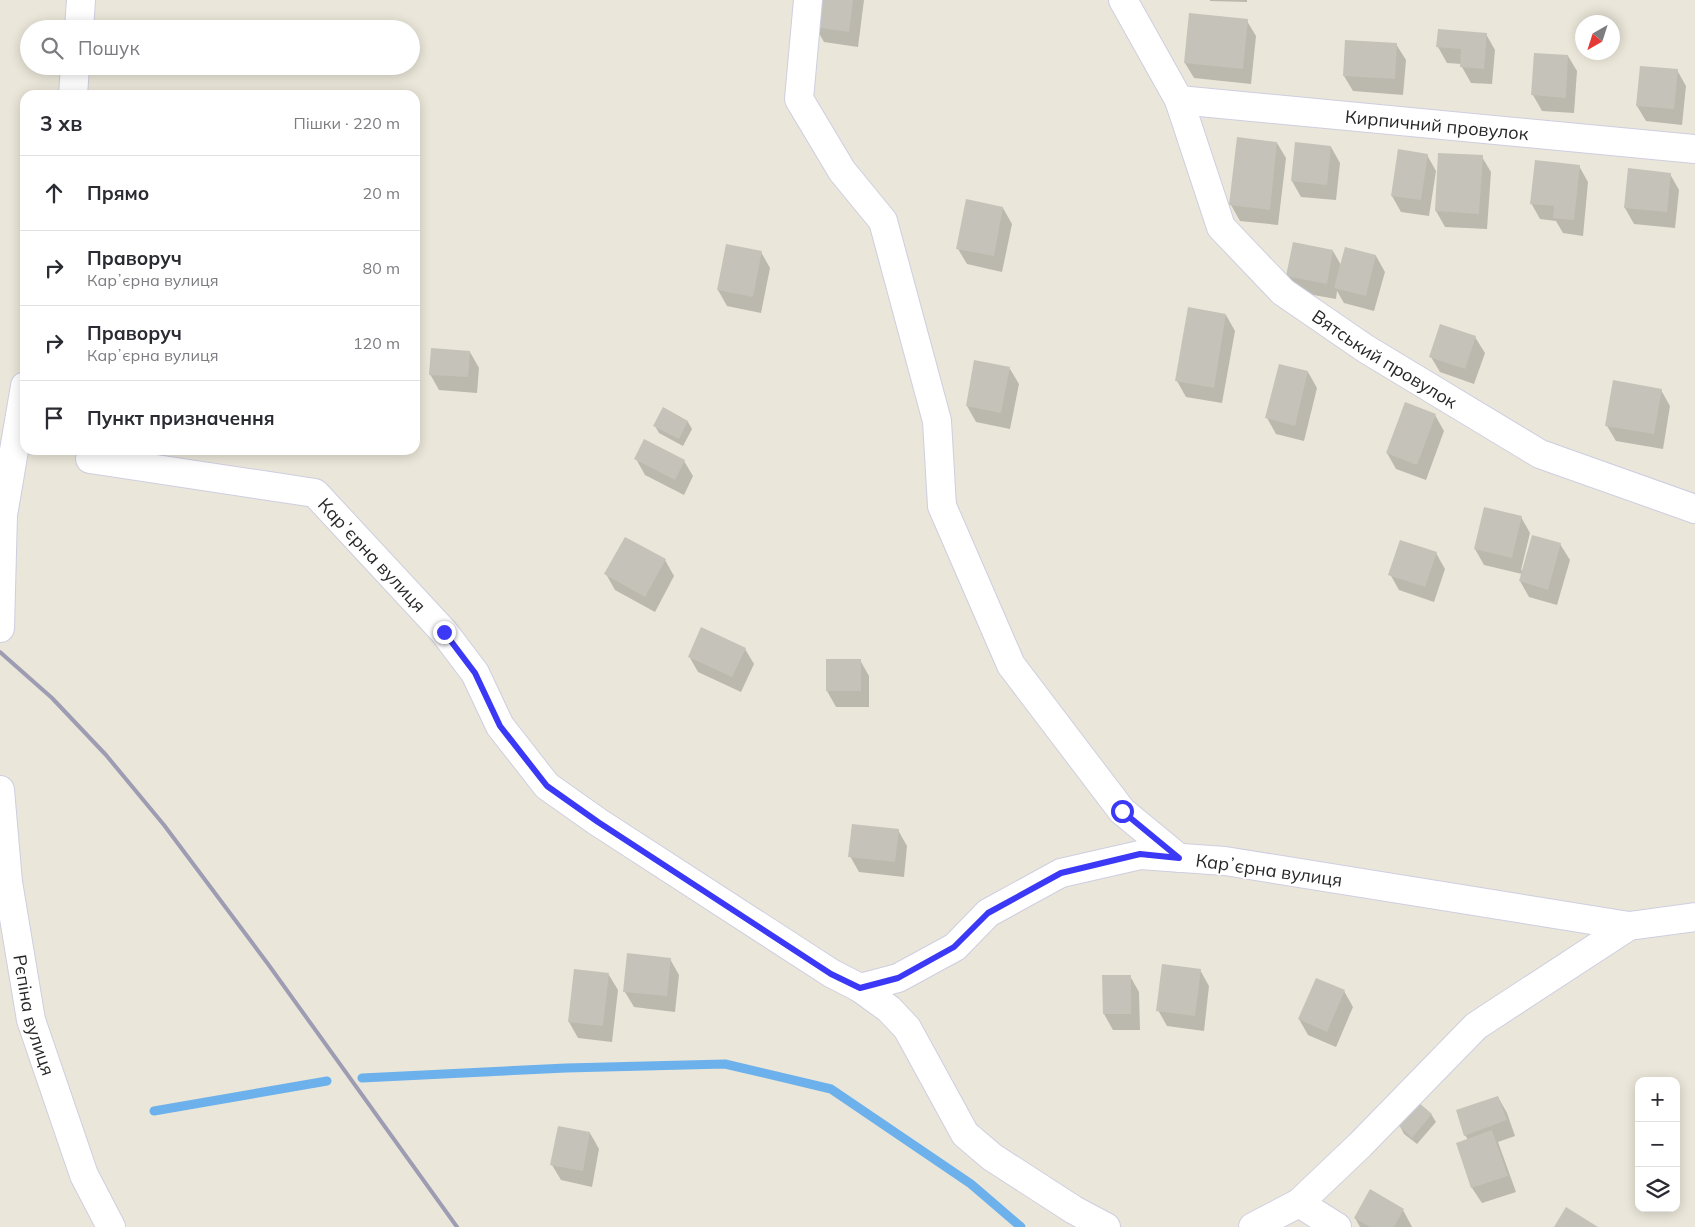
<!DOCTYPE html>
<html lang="uk">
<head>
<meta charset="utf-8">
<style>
  :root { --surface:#fff; --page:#f7f7f7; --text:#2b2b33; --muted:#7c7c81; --line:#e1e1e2 }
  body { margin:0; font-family:Mulish,sans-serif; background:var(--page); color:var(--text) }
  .controls { position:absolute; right:15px; bottom:15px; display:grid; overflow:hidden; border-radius:10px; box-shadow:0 2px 12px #0003 }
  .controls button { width:45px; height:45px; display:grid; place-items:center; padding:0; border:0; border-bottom:1px solid var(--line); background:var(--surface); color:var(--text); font:25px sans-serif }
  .compass { position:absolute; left:1575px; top:15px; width:45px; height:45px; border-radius:50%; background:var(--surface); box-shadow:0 2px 12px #0003; rotate:219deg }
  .stop { position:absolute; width:15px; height:15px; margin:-11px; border:4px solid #3b39f6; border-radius:50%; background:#fff }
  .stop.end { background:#3b39f6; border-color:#fff; box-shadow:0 1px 5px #0008 }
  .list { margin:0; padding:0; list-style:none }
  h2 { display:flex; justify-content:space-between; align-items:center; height:65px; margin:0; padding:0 20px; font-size:21px }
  h2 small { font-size:16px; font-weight:400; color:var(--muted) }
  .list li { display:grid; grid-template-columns:32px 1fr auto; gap:15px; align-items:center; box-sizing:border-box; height:75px; padding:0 20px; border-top:1px solid var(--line) }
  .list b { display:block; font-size:19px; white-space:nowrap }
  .list p { margin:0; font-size:16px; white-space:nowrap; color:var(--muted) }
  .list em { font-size:16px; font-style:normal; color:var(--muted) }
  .icon { flex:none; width:28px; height:28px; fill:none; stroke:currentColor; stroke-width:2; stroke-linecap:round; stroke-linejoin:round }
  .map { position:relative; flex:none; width:1695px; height:1227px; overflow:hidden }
  .search { position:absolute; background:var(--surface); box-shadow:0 2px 12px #0003; left:20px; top:20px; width:400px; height:55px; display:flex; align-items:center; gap:12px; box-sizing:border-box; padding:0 18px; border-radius:28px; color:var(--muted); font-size:19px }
  .panel { position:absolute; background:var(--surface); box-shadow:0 2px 12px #0003; left:20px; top:90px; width:400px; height:365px; border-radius:15px }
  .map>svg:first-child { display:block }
  .shadow { fill:#0003 }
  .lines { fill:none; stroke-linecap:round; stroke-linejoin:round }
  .stream { stroke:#6cb1ec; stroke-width:9 }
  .building { fill:#c5c2b9 }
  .minor-casing { stroke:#cecee1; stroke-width:30 }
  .minor { stroke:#fff; stroke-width:28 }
  .rail { stroke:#9d9cb2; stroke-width:4 }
  .route { stroke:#3b39f6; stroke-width:6 }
  .labels { text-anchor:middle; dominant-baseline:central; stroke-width:4; stroke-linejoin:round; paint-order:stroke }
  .street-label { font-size:18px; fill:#272727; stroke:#fff }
</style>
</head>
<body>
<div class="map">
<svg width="1695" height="1227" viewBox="0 0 1695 1227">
  <rect width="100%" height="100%" fill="#eae6d9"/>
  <g class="shadow">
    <polygon points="818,0 864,0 858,47 824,42 815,26"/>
    <polygon points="1210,0 1247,0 1247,2 1210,1"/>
    <polygon points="1247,21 1256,36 1251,84 1194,78 1185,63"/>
    <polygon points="1486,34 1495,50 1492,84 1471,83 1462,67 1462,64 1447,63 1438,47"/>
    <polygon points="1396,44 1406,60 1403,95 1353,91 1344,76"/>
    <polygon points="1568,56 1577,71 1574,113 1542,111 1533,95"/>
    <polygon points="1677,70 1686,86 1682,125 1646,121 1637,106"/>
    <polygon points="1277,143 1286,158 1278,225 1240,221 1231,205"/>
    <polygon points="1296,144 1331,147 1340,163 1336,200 1301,197 1292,181"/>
    <polygon points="1427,155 1436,171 1429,216 1401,212 1392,196"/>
    <polygon points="1482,157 1491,172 1487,229 1445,227 1436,211"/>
    <polygon points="1579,166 1588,182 1583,236 1563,233 1556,221 1540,219 1531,203"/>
    <polygon points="1670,174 1679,190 1675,228 1634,224 1625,208"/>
    <polygon points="1003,208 1012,224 1002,272 967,264 958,249"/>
    <polygon points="1333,251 1341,265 1376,256 1385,272 1374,311 1344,303 1337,291 1336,299 1297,292 1288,276"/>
    <polygon points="761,252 770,268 761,313 727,306 718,290"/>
    <polygon points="1226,315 1235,331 1222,403 1186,397 1177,381"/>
    <polygon points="1475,337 1485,353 1474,384 1440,372 1431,357"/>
    <polygon points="470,352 479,368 477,393 439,390 430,374"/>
    <polygon points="1010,369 1019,384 1010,429 976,422 967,406"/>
    <polygon points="1308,372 1317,388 1304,441 1276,434 1267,418"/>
    <polygon points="1661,390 1670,406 1663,449 1616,441 1607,426"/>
    <polygon points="663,409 688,422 692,429 683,446 659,433 655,426"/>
    <polygon points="1435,415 1444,431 1426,480 1396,469 1387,453"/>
    <polygon points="636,459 684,461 693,476 684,495 645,475"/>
    <polygon points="1521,517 1530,533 1521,570 1523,571 1560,544 1570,560 1557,605 1529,597 1520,581 1522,574 1484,565 1475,549"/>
    <polygon points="1436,553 1445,569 1434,602 1399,590 1390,574"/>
    <polygon points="665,560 674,576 655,612 615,590 606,574"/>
    <polygon points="745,649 754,664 741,692 698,672 689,656"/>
    <polygon points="860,660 869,676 869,707 836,707 827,691"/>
    <polygon points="898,830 907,846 904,877 859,872 850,856"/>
    <polygon points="670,959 679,975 675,1012 634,1007 625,992"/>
    <polygon points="1200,970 1209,986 1204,1031 1167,1026 1158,1010"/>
    <polygon points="609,975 618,990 612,1042 578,1038 569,1022"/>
    <polygon points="1103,976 1130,976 1139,992 1140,1030 1113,1030 1104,1014"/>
    <polygon points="1344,991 1353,1007 1336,1047 1308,1035 1299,1019"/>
    <polygon points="1498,1097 1507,1113 1515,1136 1498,1142 1516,1192 1482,1203 1472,1188 1457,1144 1468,1140 1465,1135"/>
    <polygon points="1431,1114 1436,1122 1417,1144 1404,1134 1400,1126"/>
    <polygon points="590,1133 599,1149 592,1187 561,1180 552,1165"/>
    <polygon points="1403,1210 1412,1227 1360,1227 1355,1218"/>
  </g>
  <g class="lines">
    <g class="stream">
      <polyline points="362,1078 566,1068 725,1064 831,1089 971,1184 1021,1227"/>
      <polyline points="154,1111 327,1081"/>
    </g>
  </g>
  <g class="building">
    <polygon points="817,0 853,0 849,32 814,27"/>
    <polygon points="1189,13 1248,19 1243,69 1184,63"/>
    <polygon points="1438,29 1487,33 1484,69 1460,67 1461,49 1436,47"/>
    <polygon points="1345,40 1397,43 1395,79 1343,76"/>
    <polygon points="1534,53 1568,55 1566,98 1531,95"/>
    <polygon points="1640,66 1678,69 1674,109 1636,106"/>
    <polygon points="1237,137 1277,142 1270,210 1229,205"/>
    <polygon points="1295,142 1331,146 1327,185 1291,181"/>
    <polygon points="1398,149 1428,154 1421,200 1391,196"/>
    <polygon points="1438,153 1483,155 1479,214 1435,211"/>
    <polygon points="1535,160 1580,165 1574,220 1553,218 1554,206 1530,204"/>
    <polygon points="1628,168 1671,173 1667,212 1624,208"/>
    <polygon points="966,199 1003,207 994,256 956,249"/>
    <polygon points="1293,242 1333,250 1327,284 1286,276"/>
    <polygon points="726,244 762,251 753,297 717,290"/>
    <polygon points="1345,247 1376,255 1366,296 1334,288"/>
    <polygon points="1188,307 1226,314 1214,388 1175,381"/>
    <polygon points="1440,324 1476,336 1465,369 1429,357"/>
    <polygon points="431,348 470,351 468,377 429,375"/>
    <polygon points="974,360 1010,367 1001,413 966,406"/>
    <polygon points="1279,364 1308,371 1295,426 1265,418"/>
    <polygon points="1613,380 1662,389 1654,434 1605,426"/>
    <polygon points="1405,402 1436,414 1417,465 1386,453"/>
    <polygon points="663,407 688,421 679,439 653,426"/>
    <polygon points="644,439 685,460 675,480 634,459"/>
    <polygon points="1484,507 1522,516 1512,558 1474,549"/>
    <polygon points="1532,535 1561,543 1548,590 1519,581"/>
    <polygon points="625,537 666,559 645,597 604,574"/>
    <polygon points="1400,540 1437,552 1425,587 1388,575"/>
    <polygon points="701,627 746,648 732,677 688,657"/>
    <rect x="826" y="659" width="35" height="32"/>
    <polygon points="852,824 899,829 895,862 848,857"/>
    <polygon points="627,953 671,958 667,996 623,992"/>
    <polygon points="1162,964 1201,969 1195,1016 1156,1011"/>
    <polygon points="574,969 609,973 603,1026 568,1022"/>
    <polygon points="1102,975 1131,975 1131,1014 1103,1014"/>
    <polygon points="1316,978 1345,990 1327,1032 1298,1019"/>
    <polygon points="1498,1096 1507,1120 1464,1136 1456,1110"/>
    <polygon points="1418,1102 1432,1114 1412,1138 1399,1126"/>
    <polygon points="558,1126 590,1132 583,1171 550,1165"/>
    <polygon points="1492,1130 1508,1176 1471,1188 1456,1143"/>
    <polygon points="1370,1189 1404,1209 1394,1227 1370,1227 1354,1218"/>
    <polygon points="1566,1207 1598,1227 1554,1227"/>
  </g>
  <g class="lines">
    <g class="minor-casing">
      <g id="minor">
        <polyline points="808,0 799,99 842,171 883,221 937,421 942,506 1011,665 1122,811 1179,858"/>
        <path id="s1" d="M1123,0L1179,100L1221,227L1283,292L1366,349L1540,454L1695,509"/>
        <polyline points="79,29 81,0"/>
        <polyline points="73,95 75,66"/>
        <path id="s2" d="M1179,100L1695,149"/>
        <polyline points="90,459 315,493 444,632 475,673 500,726 547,786 598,822 831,973 860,988 898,978 955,947 988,913 1061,873 1140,855 1225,861 1629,926 1695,917"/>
        <polyline points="0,628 3,515 25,386"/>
        <path id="s3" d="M0,790L8,882L31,1020L84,1175L111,1227"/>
        <polyline points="860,988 889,1009 907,1028 965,1134 992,1157 1074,1210 1106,1227"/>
        <polyline points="1299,1203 1337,1227"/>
        <polyline points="1253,1227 1299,1203 1360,1145 1476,1026 1629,926"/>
      </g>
    </g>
    <use href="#minor" class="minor"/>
    <polyline class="rail" points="0,652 52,698 106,755 164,825 268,964 457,1227"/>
  </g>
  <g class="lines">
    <polyline class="route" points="444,632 475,673 500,726 547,786 598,822 831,974 860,988 898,978 954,947 988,913 1061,873 1140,854 1179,858 1122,811"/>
  </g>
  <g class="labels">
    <g class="street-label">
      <text stroke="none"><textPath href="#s2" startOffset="259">Кирпичний провулок</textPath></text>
      <text stroke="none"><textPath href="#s1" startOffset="460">Вятський провулок</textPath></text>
      <text transform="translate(372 555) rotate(47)">Карʼєрна вулиця</text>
      <text transform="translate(1269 870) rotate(8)">Карʼєрна вулиця</text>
      <text stroke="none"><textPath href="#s3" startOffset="228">Рєпіна вулиця</textPath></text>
    </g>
  </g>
</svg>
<div class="controls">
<button>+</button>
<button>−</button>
<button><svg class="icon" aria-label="layers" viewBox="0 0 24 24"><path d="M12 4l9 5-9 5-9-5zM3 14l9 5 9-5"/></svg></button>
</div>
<svg class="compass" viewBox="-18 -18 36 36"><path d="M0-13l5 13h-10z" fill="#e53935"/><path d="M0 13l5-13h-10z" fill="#7c7c81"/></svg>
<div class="stop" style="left:1122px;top:811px"></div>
<div class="stop end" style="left:444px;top:632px"></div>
<div class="search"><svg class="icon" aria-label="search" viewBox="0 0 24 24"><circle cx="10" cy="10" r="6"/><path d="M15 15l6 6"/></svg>Пошук</div>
<section class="panel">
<h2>3 хв<small>Пішки · 220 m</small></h2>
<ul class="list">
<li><svg class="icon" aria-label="ahead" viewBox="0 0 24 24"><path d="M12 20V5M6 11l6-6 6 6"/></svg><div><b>Прямо</b></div><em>20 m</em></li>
<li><svg class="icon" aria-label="right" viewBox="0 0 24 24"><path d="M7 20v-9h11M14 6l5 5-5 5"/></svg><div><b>Праворуч</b><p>Карʼєрна вулиця</p></div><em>80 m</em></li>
<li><svg class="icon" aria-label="right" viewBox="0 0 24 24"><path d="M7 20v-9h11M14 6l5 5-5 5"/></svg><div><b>Праворуч</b><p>Карʼєрна вулиця</p></div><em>120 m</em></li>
<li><svg class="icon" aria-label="arrive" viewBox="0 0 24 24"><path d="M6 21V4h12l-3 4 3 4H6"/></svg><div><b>Пункт призначення</b></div></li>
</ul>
</section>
</div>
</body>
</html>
